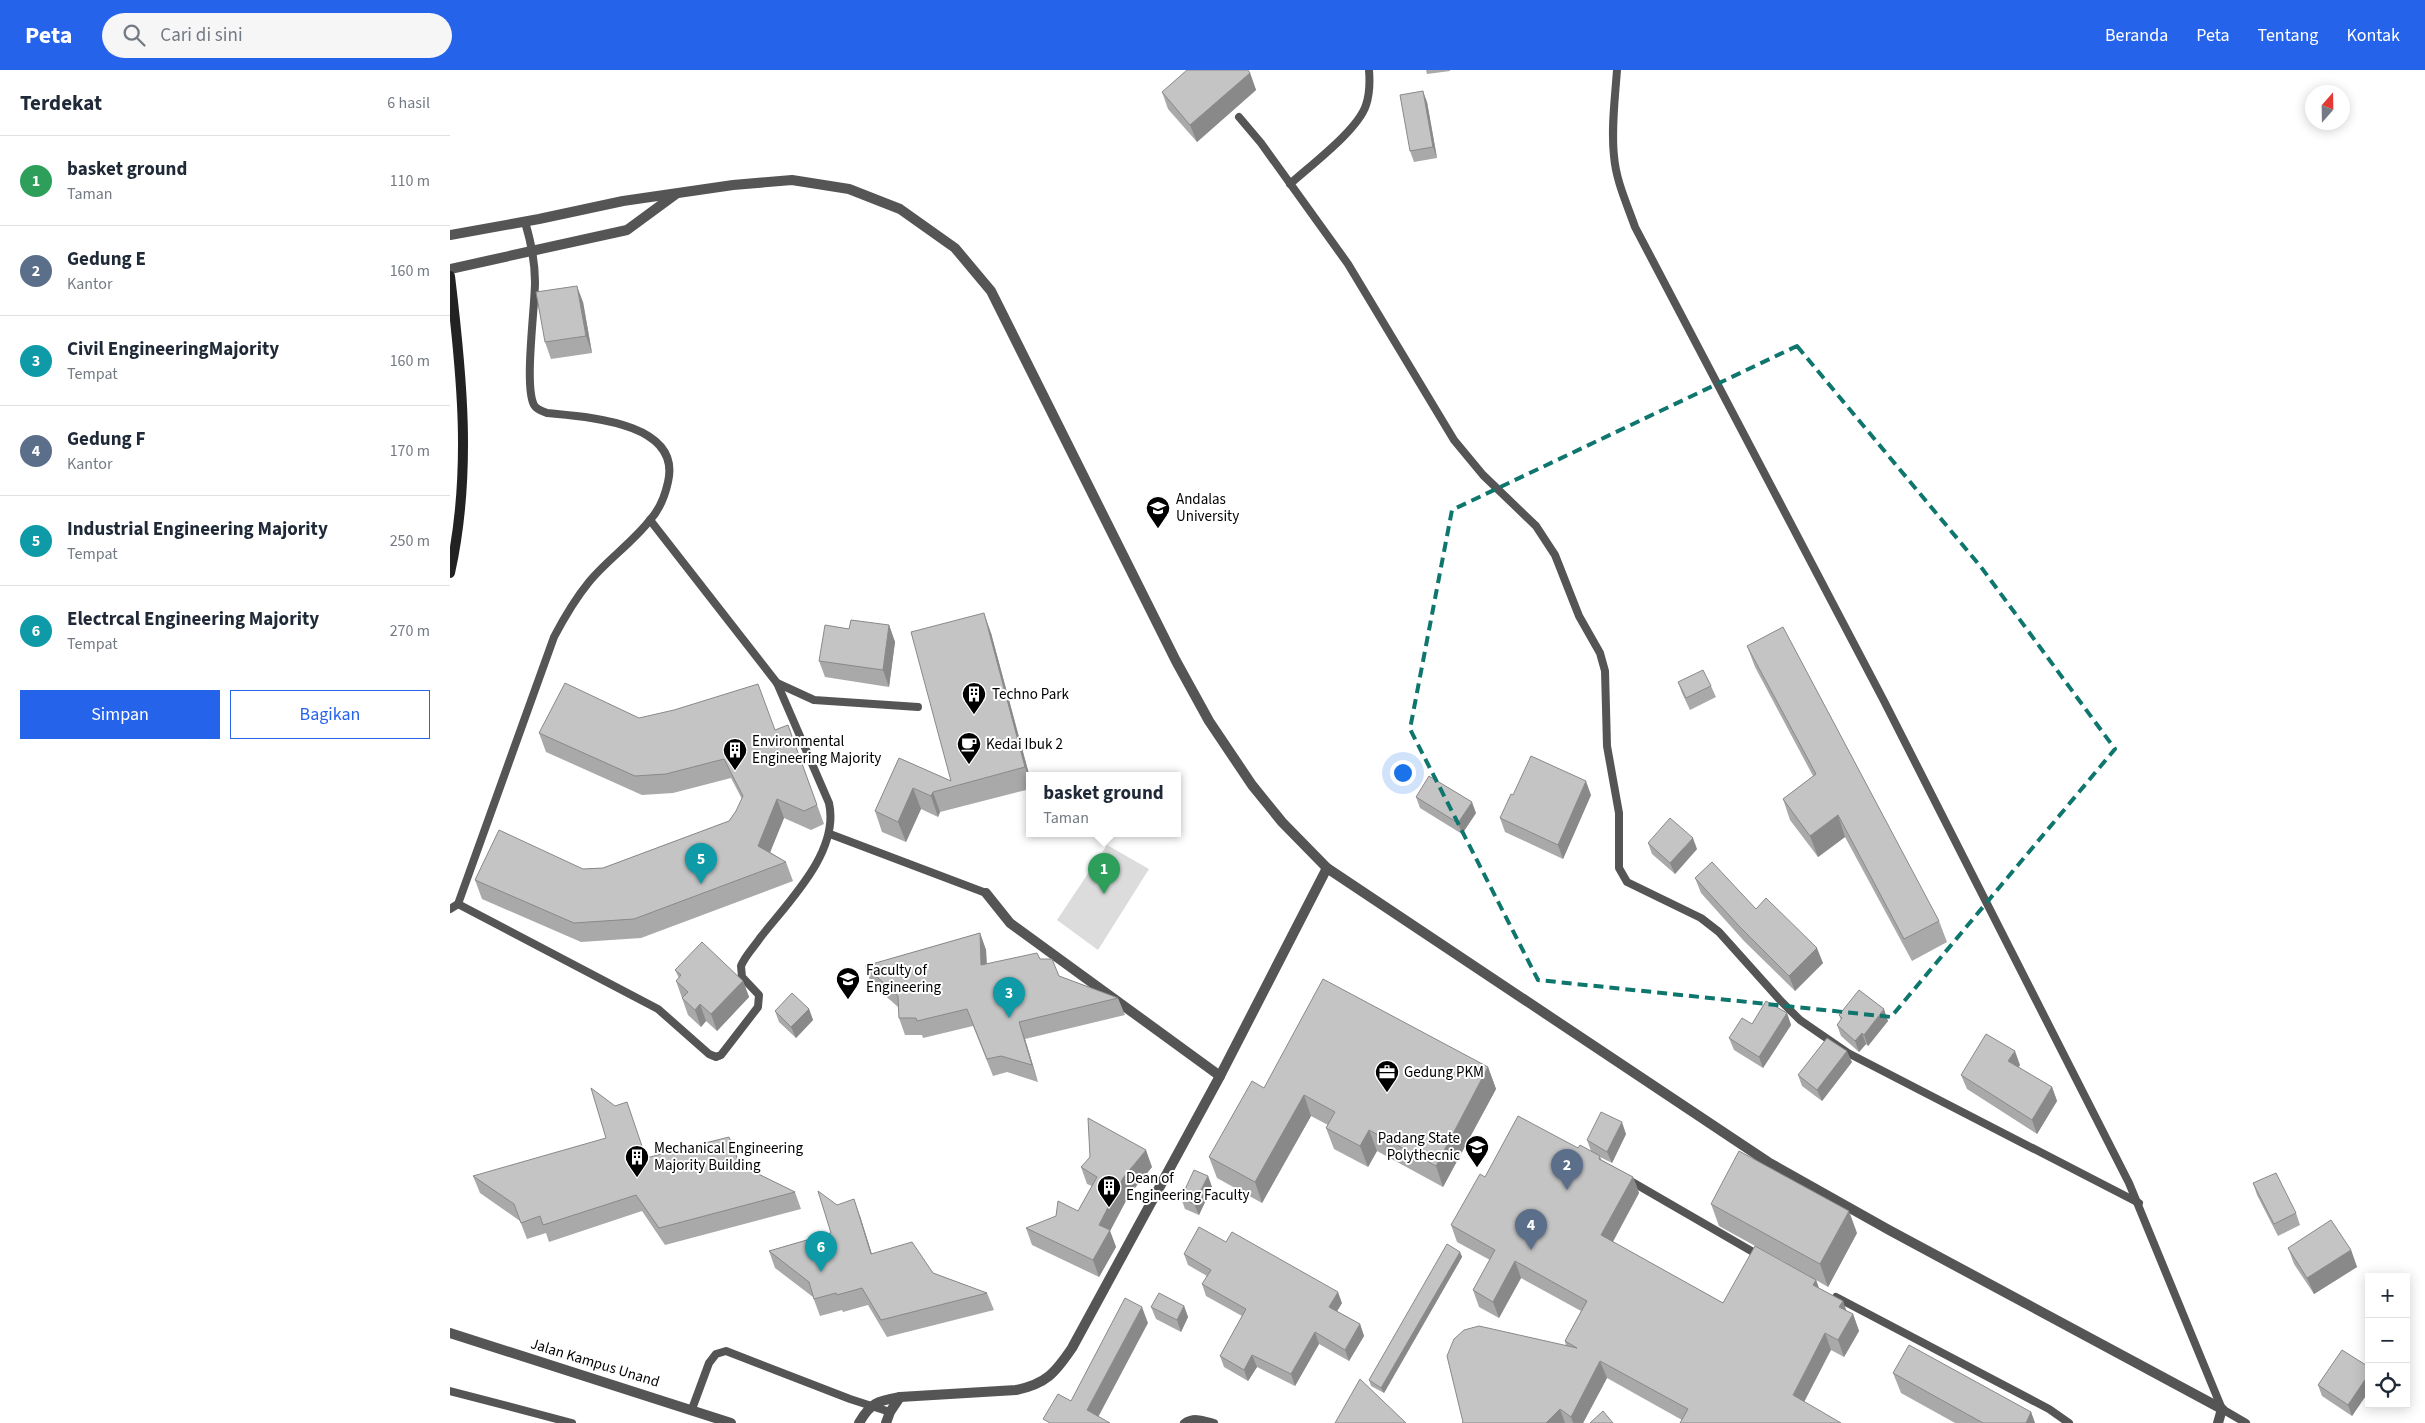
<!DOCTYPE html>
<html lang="id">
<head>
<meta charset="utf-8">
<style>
  :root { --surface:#fff; --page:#f6f6f7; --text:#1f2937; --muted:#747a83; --line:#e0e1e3; --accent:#2563eb }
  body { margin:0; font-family:"Source Sans 3",sans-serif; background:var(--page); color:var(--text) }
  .controls { position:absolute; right:15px; bottom:15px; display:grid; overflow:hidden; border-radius:0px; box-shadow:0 2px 12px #0003 }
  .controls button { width:45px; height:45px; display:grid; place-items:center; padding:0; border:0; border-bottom:1px solid var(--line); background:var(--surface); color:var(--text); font:25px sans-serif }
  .compass { position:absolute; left:1855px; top:15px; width:45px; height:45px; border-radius:50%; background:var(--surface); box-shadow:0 2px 12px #0003; rotate:20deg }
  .you { position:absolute; left:952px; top:702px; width:18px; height:18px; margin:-12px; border:4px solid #fff; border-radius:50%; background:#1a73e8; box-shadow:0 0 0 8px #1a73e833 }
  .badge { display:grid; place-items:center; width:32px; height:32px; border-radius:50%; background:var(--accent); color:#fff; font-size:16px; font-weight:700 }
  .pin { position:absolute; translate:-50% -41px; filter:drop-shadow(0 1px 2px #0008) }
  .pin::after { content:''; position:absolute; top:26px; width:18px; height:15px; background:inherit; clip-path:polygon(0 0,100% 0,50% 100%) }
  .popup { position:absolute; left:576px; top:702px; width:155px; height:65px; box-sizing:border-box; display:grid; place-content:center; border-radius:0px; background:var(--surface); filter:drop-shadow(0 1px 4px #0005); font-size:16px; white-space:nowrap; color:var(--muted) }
  .popup b { font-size:19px; color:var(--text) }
  .popup::after { content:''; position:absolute; left:50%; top:100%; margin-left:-10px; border:10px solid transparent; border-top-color:var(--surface) }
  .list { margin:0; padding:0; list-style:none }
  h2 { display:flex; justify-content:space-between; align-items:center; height:65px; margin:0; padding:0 20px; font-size:21px }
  h2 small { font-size:16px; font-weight:400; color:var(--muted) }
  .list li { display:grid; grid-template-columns:32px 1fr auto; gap:15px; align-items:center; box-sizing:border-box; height:90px; padding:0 20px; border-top:1px solid var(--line) }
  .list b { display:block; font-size:19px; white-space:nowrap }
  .list p { margin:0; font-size:16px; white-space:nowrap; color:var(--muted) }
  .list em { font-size:16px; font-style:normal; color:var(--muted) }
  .actions { display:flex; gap:10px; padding:15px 20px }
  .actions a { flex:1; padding:11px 0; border:1px solid var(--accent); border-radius:0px; text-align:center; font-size:18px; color:var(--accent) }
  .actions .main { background:var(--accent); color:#fff }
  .icon { flex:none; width:28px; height:28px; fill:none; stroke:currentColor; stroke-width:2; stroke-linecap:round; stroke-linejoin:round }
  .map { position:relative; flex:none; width:1975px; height:1353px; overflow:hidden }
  header { display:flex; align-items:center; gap:30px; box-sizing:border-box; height:70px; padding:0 25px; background:var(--accent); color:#fff }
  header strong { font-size:24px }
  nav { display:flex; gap:28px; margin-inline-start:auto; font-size:18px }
  .search { width:350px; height:45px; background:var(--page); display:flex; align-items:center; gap:12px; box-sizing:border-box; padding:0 18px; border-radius:28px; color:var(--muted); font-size:19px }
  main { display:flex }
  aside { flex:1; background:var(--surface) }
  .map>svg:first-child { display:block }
  .green { fill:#dcdcdc }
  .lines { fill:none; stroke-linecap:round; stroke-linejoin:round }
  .lane { stroke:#555; stroke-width:8 }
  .street { stroke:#555; stroke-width:10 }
  .secondary { stroke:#222; stroke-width:10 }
  .wall { fill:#a9a9a9 }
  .shaded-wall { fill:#898989 }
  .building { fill:#c4c4c4; stroke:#898989 }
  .marked { fill:none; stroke:#0f766e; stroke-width:4; stroke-dasharray:10 6; stroke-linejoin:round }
  .labels { text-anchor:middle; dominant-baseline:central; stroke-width:4; stroke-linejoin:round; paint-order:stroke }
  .poi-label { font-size:15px; fill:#000; stroke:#fff; text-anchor:start }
  .street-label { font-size:15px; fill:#000; stroke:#fff }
</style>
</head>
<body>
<header>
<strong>Peta</strong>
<div class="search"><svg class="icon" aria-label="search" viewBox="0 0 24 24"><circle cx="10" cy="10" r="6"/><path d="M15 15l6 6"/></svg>Cari di sini</div>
<nav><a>Beranda</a><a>Peta</a><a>Tentang</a><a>Kontak</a></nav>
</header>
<main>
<aside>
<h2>Terdekat<small>6 hasil</small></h2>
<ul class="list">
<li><span class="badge" style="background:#2e9e5b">1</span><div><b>basket ground</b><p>Taman</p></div><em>110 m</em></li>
<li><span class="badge" style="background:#5c6f8a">2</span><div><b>Gedung E</b><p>Kantor</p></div><em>160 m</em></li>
<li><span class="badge" style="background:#0f9aa8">3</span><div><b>Civil EngineeringMajority</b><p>Tempat</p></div><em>160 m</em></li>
<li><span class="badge" style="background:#5c6f8a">4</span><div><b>Gedung F</b><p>Kantor</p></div><em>170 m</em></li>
<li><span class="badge" style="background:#0f9aa8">5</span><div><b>Industrial Engineering Majority</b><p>Tempat</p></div><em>250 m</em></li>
<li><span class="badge" style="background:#0f9aa8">6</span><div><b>Electrcal Engineering Majority</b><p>Tempat</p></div><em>270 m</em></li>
</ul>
<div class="actions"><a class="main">Simpan</a><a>Bagikan</a></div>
</aside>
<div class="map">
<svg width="1975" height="1353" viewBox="0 0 1975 1353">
  <rect width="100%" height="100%" fill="#fff"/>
  <polygon class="green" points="657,775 699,799 648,880 607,850"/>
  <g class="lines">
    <g class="lane">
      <path d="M1167,0C1165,28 1161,58 1164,86C1166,111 1177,134 1185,157L1434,631L1679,1113L1772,1339L1796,1353"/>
      <polyline points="789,47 811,73 898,194 1004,370 1033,405 1086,456 1105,485 1129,546 1150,583 1155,601 1157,676 1169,743 1169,798 1177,812 1251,848 1269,862 1330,930 1350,950 1398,983 1689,1133"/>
      <path d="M840,114C861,95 908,60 916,35C920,23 920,12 919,0"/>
      <polyline points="327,613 364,630 468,637"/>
      <polyline points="380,764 536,823"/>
      <path d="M8,834L208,939L259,984L266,987L271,985L308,937L309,925L292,907L291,896C295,886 304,877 310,868C338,832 390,782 379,733L327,613L200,450"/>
      <path d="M0,839L8,834L104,567C114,548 125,529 139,512C157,490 182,473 200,450C209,440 215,426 218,412C232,352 137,347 97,343C92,341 87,340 84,335C74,316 85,238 85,212C85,191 81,172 75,152"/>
      <polyline points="1177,1109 1310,1186"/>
      <polyline points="1386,1227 1599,1339 1619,1353"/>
      <polyline points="0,1321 122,1353"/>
      <polyline points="242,1339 259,1293 266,1284 276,1281 400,1329 440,1342"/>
      <path d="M734,1353C744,1346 753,1350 764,1353"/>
    </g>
    <g class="street">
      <polyline points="0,165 89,149 173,131 283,115 342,110 399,119 450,139 505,178 541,221 726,591 759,651 802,715 832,752 877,798 1318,1092 1439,1160 1772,1339 1768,1353"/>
      <polyline points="0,199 177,160 226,124"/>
      <polyline points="536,823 560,853 770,1006"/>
      <polyline points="0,1263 281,1353"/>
      <path d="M409,1353C421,1332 428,1331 450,1327L566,1320C596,1314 605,1303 622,1278L770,1006L877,798"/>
      <polyline points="436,1353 440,1342 450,1327"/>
    </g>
    <path class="secondary" d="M0,206C12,305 22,404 0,503"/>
  </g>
  <g class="wall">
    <polygon points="976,0 1000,0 1000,1 977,4"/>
    <polygon points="800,3 806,20 747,72 718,39 712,22"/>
    <polygon points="977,32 987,88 964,92 960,81"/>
    <polygon points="133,232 142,283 101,289 95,272"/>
    <polygon points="439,555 445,572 439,617 375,607 369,591 399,559"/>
    <polygon points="541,563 580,708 580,719 490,742 488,747 471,739 456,772 432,762 425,741 449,688 501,711"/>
    <polygon points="1297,576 1489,851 1497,872 1462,891 1395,767 1368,787 1340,750 1333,729 1363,706 1305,597"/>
    <polygon points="1228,612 1261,616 1266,627 1240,640 1232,623"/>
    <polygon points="189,648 325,660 338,655 374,754 361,760 334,748 320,782 336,792 343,811 191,868 131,872 32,829 25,810 133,799 153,798 279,751 286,741 292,729 281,708 223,723 192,725 96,682 89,663"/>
    <polygon points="1063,725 1141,725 1113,789 1055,762 1050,748"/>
    <polygon points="966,727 1026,743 1012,764 970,738"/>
    <polygon points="1198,773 1247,779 1225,804 1202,784"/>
    <polygon points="1245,808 1373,893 1345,921 1294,871 1251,823"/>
    <polygon points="530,863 536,880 537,894 590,889 609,906 668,928 675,945 575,969 588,1012 557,1002 543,1006 523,956 473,968 472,965 455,965 449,948 448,937 421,913 415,896"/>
    <polygon points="225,900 293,911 299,927 267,961 256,951 251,957 238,945 226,911 229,908"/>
    <polygon points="359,939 363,950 346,968 329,952 325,941"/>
    <polygon points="1337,943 1341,955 1313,998 1284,980 1279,968 1302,954"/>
    <polygon points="1389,945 1438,951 1418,976 1416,974 1409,982 1391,966 1387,955 1391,950"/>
    <polygon points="1402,992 1372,1031 1352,1016 1348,1005"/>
    <polygon points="1570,995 1568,997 1602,1017 1607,1031 1587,1064 1517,1019 1511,1005"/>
    <polygon points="1038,997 1046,1019 993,1117 927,1081 918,1097 884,1079 876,1058 878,1055 861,1046 812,1133 767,1108 759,1087 814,1018"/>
    <polygon points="1176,1064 1162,1093 1150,1087 1152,1090 1183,1107 1189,1123 1163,1172 1273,1233 1336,1193 1269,1156 1261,1134 1407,1163 1378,1217 1366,1210 1369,1218 1393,1231 1396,1241 1403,1244 1409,1261 1394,1287 1381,1280 1232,1350 1157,1308 1133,1353 1012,1353 1116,1276 1115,1271 1131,1241 1071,1208 1049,1248 1029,1237 1023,1220 1040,1190 1007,1172 1001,1155 1035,1107 1128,1078 1141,1081 1137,1070"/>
    <polygon points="196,1088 290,1095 345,1122 351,1139 215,1175 192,1141 99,1172 96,1163 77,1169 70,1151 30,1123 23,1106"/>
    <polygon points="631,1097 702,1097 679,1125 660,1161 666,1177 649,1207 582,1175 576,1158 628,1141 642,1116 637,1114"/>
    <polygon points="758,1106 762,1117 749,1145 735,1139 731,1128"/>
    <polygon points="1803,1113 1846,1143 1850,1155 1828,1166 1807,1125"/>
    <polygon points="387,1135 410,1146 422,1184 483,1203 537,1223 544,1240 437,1267 418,1235 393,1242 392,1240 370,1246 363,1227 325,1198 319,1181 381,1163"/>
    <polygon points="776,1172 892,1233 887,1241 910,1254 914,1266 899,1291 869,1274 845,1316 807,1297 798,1311 774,1297 770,1286 792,1246 756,1226 752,1214 757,1206 738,1195 734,1184"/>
    <polygon points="1838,1178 1901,1180 1907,1197 1864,1224 1844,1194"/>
    <polygon points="1010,1182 1012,1187 934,1323 921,1316 919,1310"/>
    <polygon points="734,1236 738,1247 731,1262 706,1249 701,1237"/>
    <polygon points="1919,1297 1919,1321 1902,1346 1872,1326 1868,1315"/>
    <polygon points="1443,1303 1581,1342 1585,1353 1505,1353 1451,1323"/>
  </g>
  <g class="shaded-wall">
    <polygon points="800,3 806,20 747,72 740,55"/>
    <polygon points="973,21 977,32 987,88 983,77"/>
    <polygon points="127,216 133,232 142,283 136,266"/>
    <polygon points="534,543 541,563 580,708 580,711 575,697"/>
    <polygon points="439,555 445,572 439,617 433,600"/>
    <polygon points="1136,711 1141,725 1113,789 1108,775"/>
    <polygon points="463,718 471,739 456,772 448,752"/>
    <polygon points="483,722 490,742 488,747 481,726"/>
    <polygon points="327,729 334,748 315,795 308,776"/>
    <polygon points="1022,732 1026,743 1012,764 1008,753"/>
    <polygon points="1388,745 1395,767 1368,787 1360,766"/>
    <polygon points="1243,768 1247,779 1225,804 1220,793"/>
    <polygon points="530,863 536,880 537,912 531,895"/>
    <polygon points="1367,878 1373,893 1345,921 1339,906"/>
    <polygon points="293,911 299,927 267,961 261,944"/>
    <polygon points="250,934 256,951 251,957 245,940"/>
    <polygon points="359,939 363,950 346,968 341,957"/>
    <polygon points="1434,939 1438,951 1418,976 1414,965"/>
    <polygon points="1337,943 1341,955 1313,998 1309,987"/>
    <polygon points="569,952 575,969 588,1012 582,995"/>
    <polygon points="1412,963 1416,974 1409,982 1405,971"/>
    <polygon points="1397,981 1402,992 1372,1031 1367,1020"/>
    <polygon points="1565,981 1570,995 1564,1006 1558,991"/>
    <polygon points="1038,997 1046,1019 993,1117 986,1096"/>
    <polygon points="1602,1017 1607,1031 1587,1064 1582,1050"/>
    <polygon points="854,1025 861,1046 812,1133 805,1112"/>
    <polygon points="1172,1052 1176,1064 1162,1093 1157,1082"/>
    <polygon points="919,1060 927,1081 918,1097 910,1076"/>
    <polygon points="696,1080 702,1097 679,1125 660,1161 666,1177 649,1207 643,1190 649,1155 673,1108"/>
    <polygon points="758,1106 762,1117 749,1145 744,1134"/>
    <polygon points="1183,1107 1189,1123 1157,1182 1151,1165"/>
    <polygon points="404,1129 410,1146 427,1201 421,1184"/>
    <polygon points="1399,1141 1407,1163 1378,1217 1370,1194"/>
    <polygon points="1901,1180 1907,1197 1864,1224 1857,1208"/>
    <polygon points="1010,1182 1012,1187 934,1323 931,1318"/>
    <polygon points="1065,1191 1071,1208 1049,1248 1043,1232"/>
    <polygon points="1366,1210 1372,1226 1363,1215"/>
    <polygon points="888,1222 892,1233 883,1248 879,1237"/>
    <polygon points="1393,1231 1399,1248 1389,1237"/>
    <polygon points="734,1236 738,1247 731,1262 727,1250"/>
    <polygon points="692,1237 698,1253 645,1353 637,1340"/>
    <polygon points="1403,1244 1409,1261 1394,1287 1388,1270"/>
    <polygon points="910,1254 914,1266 899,1291 895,1280"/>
    <polygon points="865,1262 869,1274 845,1316 841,1304"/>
    <polygon points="1375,1263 1381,1280 1349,1342 1343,1325"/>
    <polygon points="802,1285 807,1297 798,1311 794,1300"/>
    <polygon points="1150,1291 1157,1308 1133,1353 1123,1353 1121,1347"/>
    <polygon points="1919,1304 1919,1321 1902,1346 1898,1335"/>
    <polygon points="1110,1339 1115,1353 1096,1353"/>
    <polygon points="1581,1342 1585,1353 1576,1353"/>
  </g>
  <g class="building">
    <polygon points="737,0 798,0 800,3 740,55 712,22"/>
    <polygon points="973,21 983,77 960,81 950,25"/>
    <polygon points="127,216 136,266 95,272 86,222"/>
    <polygon points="534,543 575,697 483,722 481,726 463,718 448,752 425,741 449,688 501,711 461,562"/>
    <polygon points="401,550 439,555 433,600 369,591 375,555 399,559"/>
    <polygon points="1333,557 1489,851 1454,869 1388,745 1360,766 1333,729 1366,704 1297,576"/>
    <polygon points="1253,600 1261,616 1236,628 1228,612"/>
    <polygon points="115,613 189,648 224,640 308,614 325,660 338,655 367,735 354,741 327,729 308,776 336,792 184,849 124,853 25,810 49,760 133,799 153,798 279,751 286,741 293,726 274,689 216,704 185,706 89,663"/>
    <polygon points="1081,686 1136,711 1108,775 1050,748 1061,724 1063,725"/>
    <polygon points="979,706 1022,732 1008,753 966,727"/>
    <polygon points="1220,748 1243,768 1220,793 1198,773"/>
    <polygon points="1262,792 1306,839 1316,828 1367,878 1339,906 1289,856 1245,808"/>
    <polygon points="530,863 531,895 587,883 590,889 602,889 609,906 668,928 569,952 582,995 551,986 537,989 517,939 467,951 466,948 449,948 448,926 415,896"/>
    <polygon points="252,872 293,911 261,944 250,934 245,940 232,928 238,922 226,911 231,905 225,900"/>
    <polygon points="873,909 1038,997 986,1096 919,1060 910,1076 876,1058 885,1042 854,1025 805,1112 759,1087 802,1011 814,1018"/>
    <polygon points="1409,920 1434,939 1414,965 1412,963 1405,971 1387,955 1392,948 1389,945"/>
    <polygon points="342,923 359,939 341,957 325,941"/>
    <polygon points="1316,931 1337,943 1309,987 1279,968 1292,948 1302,954"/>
    <polygon points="1536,964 1565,981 1558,991 1602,1017 1582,1050 1511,1005"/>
    <polygon points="1377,968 1397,981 1367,1020 1348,1005"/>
    <polygon points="141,1018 165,1036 177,1032 196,1088 279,1067 290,1095 345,1122 209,1158 186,1125 93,1155 90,1146 71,1153 64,1134 23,1106 156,1068"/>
    <polygon points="1151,1042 1172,1052 1157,1082 1137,1070"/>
    <polygon points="1068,1046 1128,1078 1130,1075 1150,1086 1149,1089 1183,1107 1151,1165 1273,1233 1305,1176 1366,1210 1363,1215 1393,1231 1389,1237 1403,1244 1388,1270 1375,1263 1343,1325 1391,1353 1230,1353 1238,1339 1150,1291 1121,1347 1110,1339 1096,1353 1012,1353 1013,1352 997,1286 1004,1269 1014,1260 1029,1256 1127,1278 1115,1271 1137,1231 1065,1191 1043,1232 1023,1220 1045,1180 1001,1155 1030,1104 1035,1107"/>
    <polygon points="638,1048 696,1080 673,1108 649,1155 660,1160 643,1190 576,1158 606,1146 608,1131 628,1141 647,1107 631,1097 640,1087"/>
    <polygon points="1289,1081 1399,1141 1370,1194 1261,1134"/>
    <polygon points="744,1100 758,1106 744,1134 731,1128"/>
    <polygon points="1826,1103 1846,1143 1824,1154 1803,1113"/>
    <polygon points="368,1121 387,1135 404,1129 421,1184 462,1172 483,1203 537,1223 431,1250 412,1218 387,1225 386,1223 364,1229 359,1212 319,1181 381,1163"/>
    <polygon points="1881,1150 1901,1180 1857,1208 1838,1178"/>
    <polygon points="749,1157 776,1172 782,1162 888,1222 879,1237 910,1254 895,1280 865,1262 841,1304 802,1285 794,1300 770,1286 796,1239 752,1214 761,1200 734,1184"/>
    <polygon points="997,1174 1010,1182 931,1318 919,1310"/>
    <polygon points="709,1223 734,1236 727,1250 701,1237"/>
    <polygon points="675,1228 692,1237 637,1340 660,1353 600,1353 593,1349 608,1324 621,1331"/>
    <polygon points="1459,1275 1581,1342 1576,1353 1533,1353 1443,1303"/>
    <polygon points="1892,1280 1919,1297 1919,1304 1898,1335 1868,1315"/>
    <polygon points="910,1309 956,1353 885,1353"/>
    <polygon points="1153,1341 1163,1353 1140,1353"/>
  </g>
  <path class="marked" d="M1347,276L1531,497L1665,679L1441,947L1088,910L960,659L1002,440Z"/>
  <defs>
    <g id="university-pin" transform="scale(1.25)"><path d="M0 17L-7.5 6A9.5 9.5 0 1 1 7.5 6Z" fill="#000" stroke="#fff"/><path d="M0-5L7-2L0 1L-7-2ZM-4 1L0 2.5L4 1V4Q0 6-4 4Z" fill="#fff"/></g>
    <g id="building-pin" transform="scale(1.25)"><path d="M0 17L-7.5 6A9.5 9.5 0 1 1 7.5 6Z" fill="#000" stroke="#fff"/><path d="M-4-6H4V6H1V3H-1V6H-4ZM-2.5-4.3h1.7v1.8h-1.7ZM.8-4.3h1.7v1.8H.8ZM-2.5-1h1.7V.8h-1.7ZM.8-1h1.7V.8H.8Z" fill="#fff"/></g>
    <g id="cafe-pin" transform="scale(1.25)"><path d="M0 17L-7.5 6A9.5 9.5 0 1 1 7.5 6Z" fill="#000" stroke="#fff"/><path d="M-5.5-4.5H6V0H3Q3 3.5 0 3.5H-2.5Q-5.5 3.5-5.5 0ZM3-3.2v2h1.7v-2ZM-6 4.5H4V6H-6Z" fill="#fff"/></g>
    <g id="office-pin" transform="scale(1.25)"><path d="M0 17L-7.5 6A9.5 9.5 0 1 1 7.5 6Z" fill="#000" stroke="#fff"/><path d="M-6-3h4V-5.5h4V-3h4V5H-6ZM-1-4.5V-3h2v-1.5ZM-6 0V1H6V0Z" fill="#fff"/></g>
  </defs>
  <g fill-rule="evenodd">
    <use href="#university-pin" x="708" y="438"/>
    <use href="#building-pin" x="524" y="624"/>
    <use href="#cafe-pin" x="519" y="674"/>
    <use href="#building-pin" x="285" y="680"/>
    <use href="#university-pin" x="398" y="909"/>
    <use href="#office-pin" x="937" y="1002"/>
    <use href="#university-pin" x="1027" y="1077"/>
    <use href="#building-pin" x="187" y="1087"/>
    <use href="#building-pin" x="659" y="1117"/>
  </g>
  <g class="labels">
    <g class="poi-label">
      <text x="726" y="429">Andalas<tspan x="726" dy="17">University</tspan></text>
      <text x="542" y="624">Techno Park</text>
      <text x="302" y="671">Environmental<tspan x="302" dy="17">Engineering Majority</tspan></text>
      <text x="536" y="674">Kedai Ibuk 2</text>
      <text x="416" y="900">Faculty of<tspan x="416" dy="17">Engineering</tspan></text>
      <text x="954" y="1002">Gedung PKM</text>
      <text x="1010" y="1068" text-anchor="end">Padang State<tspan x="1010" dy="17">Polythecnic</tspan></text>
      <text x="204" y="1078">Mechanical Engineering<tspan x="204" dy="17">Majority Building</tspan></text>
      <text x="676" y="1108">Dean of<tspan x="676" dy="17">Engineering Faculty</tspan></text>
    </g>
    <g class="street-label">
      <text transform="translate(145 1293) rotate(17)">Jalan Kampus Unand</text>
    </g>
  </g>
</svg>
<div class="controls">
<button>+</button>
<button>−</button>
<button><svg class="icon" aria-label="locate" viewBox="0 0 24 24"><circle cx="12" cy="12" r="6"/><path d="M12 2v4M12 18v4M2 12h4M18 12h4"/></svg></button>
</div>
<svg class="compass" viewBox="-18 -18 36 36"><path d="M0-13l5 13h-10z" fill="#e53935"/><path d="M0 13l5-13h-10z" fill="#747a83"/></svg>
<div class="you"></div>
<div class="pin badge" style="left:654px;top:824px;background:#2e9e5b">1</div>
<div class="popup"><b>basket ground</b>Taman</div>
<div class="pin badge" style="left:1117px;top:1120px;background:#5c6f8a">2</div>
<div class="pin badge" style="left:559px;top:948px;background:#0f9aa8">3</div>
<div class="pin badge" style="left:1081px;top:1180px;background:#5c6f8a">4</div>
<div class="pin badge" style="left:251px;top:814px;background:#0f9aa8">5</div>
<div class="pin badge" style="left:371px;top:1202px;background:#0f9aa8">6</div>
</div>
</main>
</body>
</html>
